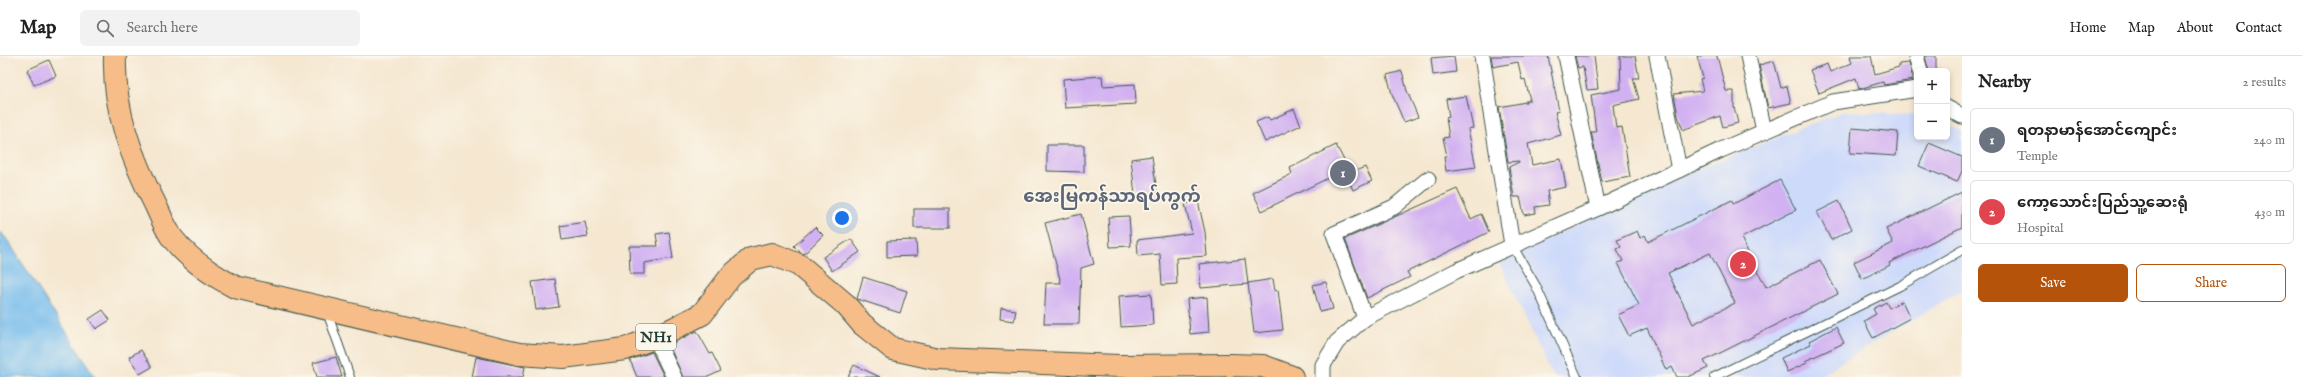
<!DOCTYPE html>
<html lang="en">
<head>
<meta charset="utf-8">
<style>
  :root { --surface:#fff; --page:#f2f2f2; --text:#222; --muted:#767676; --line:#e0e0e0; --accent:#b45309 }
  body { margin:0; font-family:"IM FELL English","Noto Sans Myanmar",serif; background:var(--page); color:var(--text) }
  .controls { position:absolute; right:12px; top:12px; display:grid; overflow:hidden; border-radius:6px; box-shadow:0 2px 6px #0003 }
  .controls button { width:36px; height:36px; display:grid; place-items:center; padding:0; border:0; border-bottom:1px solid var(--line); background:var(--surface); color:var(--text); font:20px sans-serif }
  .you { position:absolute; left:842px; top:162px; width:14px; height:14px; margin:-10px; border:3px solid #fff; border-radius:50%; background:#1a73e8; box-shadow:0 0 0 6px #1a73e833 }
  .badge { display:grid; place-items:center; width:26px; height:26px; border-radius:50%; background:var(--accent); color:#fff; font-size:13px; font-weight:700 }
  .pin { position:absolute; translate:-50% -50%; border:2px solid #fff; box-shadow:0 1px 4px #0006 }
  .list { margin:0; padding:0; list-style:none }
  h2 { display:flex; justify-content:space-between; align-items:center; height:52px; margin:0; padding:0 16px; font-size:17px }
  h2 small { font-size:13px; font-weight:400; color:var(--muted) }
  .list li { display:grid; grid-template-columns:26px 1fr auto; gap:12px; align-items:center; box-sizing:border-box; height:64px; margin:0 8px 8px; padding:0 8px; border:1px solid var(--line); border-radius:6px }
  .list b { display:block; font-size:15px; white-space:nowrap }
  .list p { margin:0; font-size:13px; white-space:nowrap; color:var(--muted) }
  .list em { font-size:13px; font-style:normal; color:var(--muted) }
  .actions { display:flex; gap:8px; padding:12px 16px }
  .actions a { flex:1; padding:9px 0; border:1px solid var(--accent); border-radius:6px; text-align:center; font-size:14px; color:var(--accent) }
  .actions .main { background:var(--accent); color:#fff }
  .icon { flex:none; width:22px; height:22px; fill:none; stroke:currentColor; stroke-width:2; stroke-linecap:round; stroke-linejoin:round }
  .map { position:relative; flex:none; width:1962px; height:321px; overflow:hidden }
  header { display:flex; align-items:center; gap:24px; box-sizing:border-box; height:56px; padding:0 20px; background:var(--surface); border-bottom:1px solid var(--line) }
  header strong { font-size:19px }
  nav { display:flex; gap:22px; margin-inline-start:auto; font-size:14px }
  .search { width:280px; height:36px; background:var(--page); display:flex; align-items:center; gap:10px; box-sizing:border-box; padding:0 14px; border-radius:6px; color:var(--muted); font-size:15px }
  main { display:flex }
  aside { flex:1; background:var(--surface) }
  .map>svg:first-child { display:block }
  .built { fill:#cedafa }
  .water { fill:#74bbec; stroke:#4a7c90 }
  .building { fill:#d1b1f1; fill-rule:evenodd }
  .lines { fill:none; stroke-linecap:round; stroke-linejoin:round }
  .service-casing { stroke:#3f564b; stroke-width:10 }
  .minor-casing { stroke:#3f564b; stroke-width:17 }
  .trunk-casing { stroke:#3f564b; stroke-width:24 }
  .service { stroke:#fff; stroke-width:8 }
  .minor { stroke:#fff; stroke-width:15 }
  .trunk { stroke:#f7bd88; stroke-width:22 }
  .labels { text-anchor:middle; dominant-baseline:central; stroke-width:3.5; stroke-linejoin:round; paint-order:stroke }
  .shield { fill:#fbf7ec; stroke:#61756b; stroke-width:1 }
  .shield-label { font-size:15px; font-weight:bold; fill:#1f3d34 }
  .quarter-label { font-size:18px; font-weight:bold; fill:#5d6676; stroke:#fbf7ec }
</style>
</head>
<body>
<header>
<strong>Map</strong>
<div class="search"><svg class="icon" aria-label="search" viewBox="0 0 24 24"><circle cx="10" cy="10" r="6"/><path d="M15 15l6 6"/></svg>Search here</div>
<nav><a>Home</a><a>Map</a><a>About</a><a>Contact</a></nav>
</header>
<main>
<div class="map">
<svg width="1962" height="321" viewBox="0 0 1962 321">
  <rect width="100%" height="100%" fill="#fbf7ec"/>
  <filter id="ink" filterUnits="userSpaceOnUse"><feTurbulence type="fractalNoise" baseFrequency=".025" numOctaves="2"/><feDisplacementMap in="SourceGraphic" scale="8" xChannelSelector="R" yChannelSelector="G"/><feConvolveMatrix kernelMatrix="1 2 1 2 8 2 1 2 1" color-interpolation-filters="sRGB"/></filter>
  <filter id="wash" filterUnits="userSpaceOnUse"><feTurbulence type="fractalNoise" baseFrequency=".012" numOctaves="4" result="noise"/><feDisplacementMap in="SourceGraphic" scale="16" xChannelSelector="R" yChannelSelector="G"/><feGaussianBlur stdDeviation="0.9" result="paint"/><feColorMatrix in="noise" values="0 0 0 0 0 0 0 0 0 0 0 0 0 0 0 0 0 1.4 0 .05"/><feComposite in="paint" operator="in"/></filter>
  <g filter="url(#wash)">
    <rect width="100%" height="100%" fill="#f5e7d0"/>
    <polygon class="built" points="1844,55 1917,59 1917,81 1947,81 1947,69 1962,75 1962,234 1817,321 1553,321 1499,206 1678,121"/>
    <polygon class="water" points="0,175 8,185 95,321 0,321"/>
    <g id="blocks">
      <g class="building">
        <polygon points="1454,0 1456,16 1433,19 1431,2"/>
        <polygon points="1491,0 1548,0 1559,55 1555,56 1561,79 1528,88 1532,109 1561,103 1566,131 1547,135 1549,149 1535,151 1536,157 1524,159 1520,141 1514,141 1509,111 1519,106 1519,105 1508,106 1499,51 1526,46 1526,44 1530,44 1525,23 1522,24 1518,6 1493,11"/>
        <polygon points="1575,0 1594,0 1598,33 1587,34 1583,11 1578,12"/>
        <polygon points="1620,0 1635,0 1639,22 1633,22 1639,43 1613,49 1616,72 1622,71 1630,121 1602,126 1591,76 1596,76 1591,39 1621,33"/>
        <polygon points="1697,0 1717,0 1726,35 1734,35 1734,51 1738,67 1723,71 1720,60 1683,74 1678,60 1674,38 1703,35 1700,23 1703,22"/>
        <polygon points="1850,0 1871,0 1875,18 1899,11 1899,8 1909,7 1913,24 1884,29 1883,26 1859,33 1856,22 1819,37 1810,14 1827,8 1830,16 1852,7"/>
        <polygon points="1925,0 1936,0 1936,15 1929,15"/>
        <polygon points="49,4 56,20 34,29 27,14"/>
        <polygon points="1774,5 1781,32 1787,30 1791,47 1768,52 1759,9"/>
        <polygon points="1402,15 1407,35 1418,61 1404,66 1392,38 1387,19"/>
        <polygon points="1102,20 1103,30 1135,28 1136,48 1065,52 1063,23"/>
        <polygon points="1466,40 1473,72 1468,73 1476,111 1446,115 1444,100 1447,100 1443,82 1449,81 1446,62 1449,61 1446,43"/>
        <polygon points="1294,53 1301,69 1265,86 1256,66 1268,61 1270,64"/>
        <polygon points="1852,72 1898,76 1896,100 1850,97"/>
        <polygon points="1929,87 1962,101 1962,115 1957,126 1919,110"/>
        <polygon points="1047,89 1084,89 1084,116 1047,115"/>
        <polygon points="1336,89 1348,112 1262,155 1253,137 1292,118 1290,112"/>
        <polygon points="1152,100 1157,137 1135,139 1131,103"/>
        <polygon points="1365,111 1372,125 1353,134 1346,119"/>
        <path d="M1780,124L1796,154L1741,182L1766,231L1820,204L1838,238L1704,305L1708,312L1688,321H1677L1672,311L1666,314L1647,272L1629,280L1618,259L1639,249L1618,207L1623,205L1617,193L1621,191L1617,184L1637,175L1640,182L1645,179L1648,186L1732,144L1733,148ZM1710,197L1735,247L1693,268L1668,217Z"/>
        <polygon points="1457,133 1471,163 1481,158 1489,176 1407,216 1410,221 1367,242 1345,183"/>
        <polygon points="1962,136 1962,171 1889,207 1890,209 1862,223 1854,206 1893,187 1886,173"/>
        <polygon points="1198,145 1205,176 1207,200 1176,202 1177,228 1162,229 1160,198 1138,200 1137,184 1192,177 1185,148"/>
        <polygon points="1839,145 1852,173 1831,184 1817,156"/>
        <rect x="914" y="153" width="36" height="19"/>
        <polygon points="1081,158 1094,208 1081,212 1079,268 1044,268 1046,227 1061,227 1045,167"/>
        <polygon points="1129,160 1131,190 1110,191 1108,161"/>
        <polygon points="585,166 588,180 562,184 560,170"/>
        <polygon points="815,171 823,179 804,198 800,196 794,190"/>
        <polygon points="669,176 673,202 644,207 644,218 630,218 629,190 658,190 656,178"/>
        <polygon points="851,183 860,196 832,215 823,201"/>
        <polygon points="916,184 917,200 887,201 887,185"/>
        <polygon points="1245,203 1248,228 1201,232 1199,208"/>
        <polygon points="863,221 907,235 900,257 857,243"/>
        <polygon points="555,223 559,251 536,254 532,226"/>
        <polygon points="1273,223 1275,235 1278,234 1283,274 1254,277 1248,227"/>
        <polygon points="1326,226 1333,253 1320,256 1313,229"/>
        <polygon points="1151,238 1153,269 1121,271 1119,240"/>
        <polygon points="1207,241 1209,276 1190,278 1187,243"/>
        <polygon points="1902,245 1910,262 1873,282 1864,265 1876,258 1873,253 1886,246 1889,252"/>
        <polygon points="1001,252 1016,254 1014,265 1000,263"/>
        <polygon points="103,254 110,264 96,273 89,263"/>
        <polygon points="1836,271 1844,287 1805,305 1807,307 1787,316 1781,302 1811,288 1809,285"/>
        <polygon points="697,275 710,298 712,297 721,315 708,321 683,321 669,289"/>
        <polygon points="141,294 152,311 140,318 129,301"/>
        <polygon points="652,296 664,321 637,321 630,304"/>
        <polygon points="336,301 342,321 317,321 313,307"/>
        <polygon points="476,301 525,311 523,321 472,321"/>
        <polygon points="854,309 880,321 848,321"/>
      </g>
    </g>
  </g>
  <g filter="url(#ink)">
    <use href="#blocks" fill-opacity="0" stroke="#3f564b" stroke-width="1"/>
    <g class="lines">
      <g class="service-casing">
        <g id="service">
          <polyline points="1512,189 1536,230 1577,321"/>
          <polyline points="327,256 350,321"/>
          <polyline points="1714,321 1900,230 1962,194"/>
        </g>
      </g>
      <g class="minor-casing">
        <g id="minor">
          <polyline points="1482,0 1512,189"/>
          <polyline points="1566,0 1598,152"/>
          <polyline points="1657,0 1679,114"/>
          <polyline points="1748,0 1764,75"/>
          <polyline points="1916,0 1920,15"/>
          <polyline points="1947,52 1962,60"/>
          <polyline points="1365,262 1334,178 1394,151 1428,123"/>
          <polyline points="655,281 674,321"/>
          <polyline points="1323,321 1323,309 1337,286 1365,262 1456,215 1598,152 1721,94 1833,46 1917,33"/>
        </g>
      </g>
      <g class="trunk-casing">
        <path id="trunk" d="M115,0C113,54 132,103 156,150C161,161 166,174 173,183C189,203 212,219 235,231L519,298L563,301L625,293L661,279L702,258L731,220L751,203L772,198L799,209L845,248L862,268L893,293L938,303L1119,310L1230,309L1263,310L1292,321"/>
      </g>
      <use href="#service" class="service"/>
      <use href="#minor" class="minor"/>
      <use href="#trunk" class="trunk"/>
    </g>
  </g>
  <g class="labels">
    <rect class="shield" x="636" y="268" width="40" height="26" rx="3"/>
    <g class="shield-label">
      <text x="656" y="281">NH1</text>
    </g>
    <g class="quarter-label">
      <text x="1112" y="141">အေးမြကန်သာရပ်ကွက်</text>
    </g>
  </g>
</svg>
<div class="controls">
<button>+</button>
<button>−</button>
</div>
<div class="you"></div>
<div class="pin badge" style="left:1343px;top:117px;background:#6b7280">1</div>
<div class="pin badge" style="left:1743px;top:208px;background:#e0444e">2</div>
</div>
<aside>
<h2>Nearby<small>2 results</small></h2>
<ul class="list">
<li><span class="badge" style="background:#6b7280">1</span><div><b>ရတနာမာန်အောင်ကျောင်း</b><p>Temple</p></div><em>240 m</em></li>
<li><span class="badge" style="background:#e0444e">2</span><div><b>ကော့သောင်းပြည်သူ့ဆေးရုံ</b><p>Hospital</p></div><em>430 m</em></li>
</ul>
<div class="actions"><a class="main">Save</a><a>Share</a></div>
</aside>
</main>
</body>
</html>
